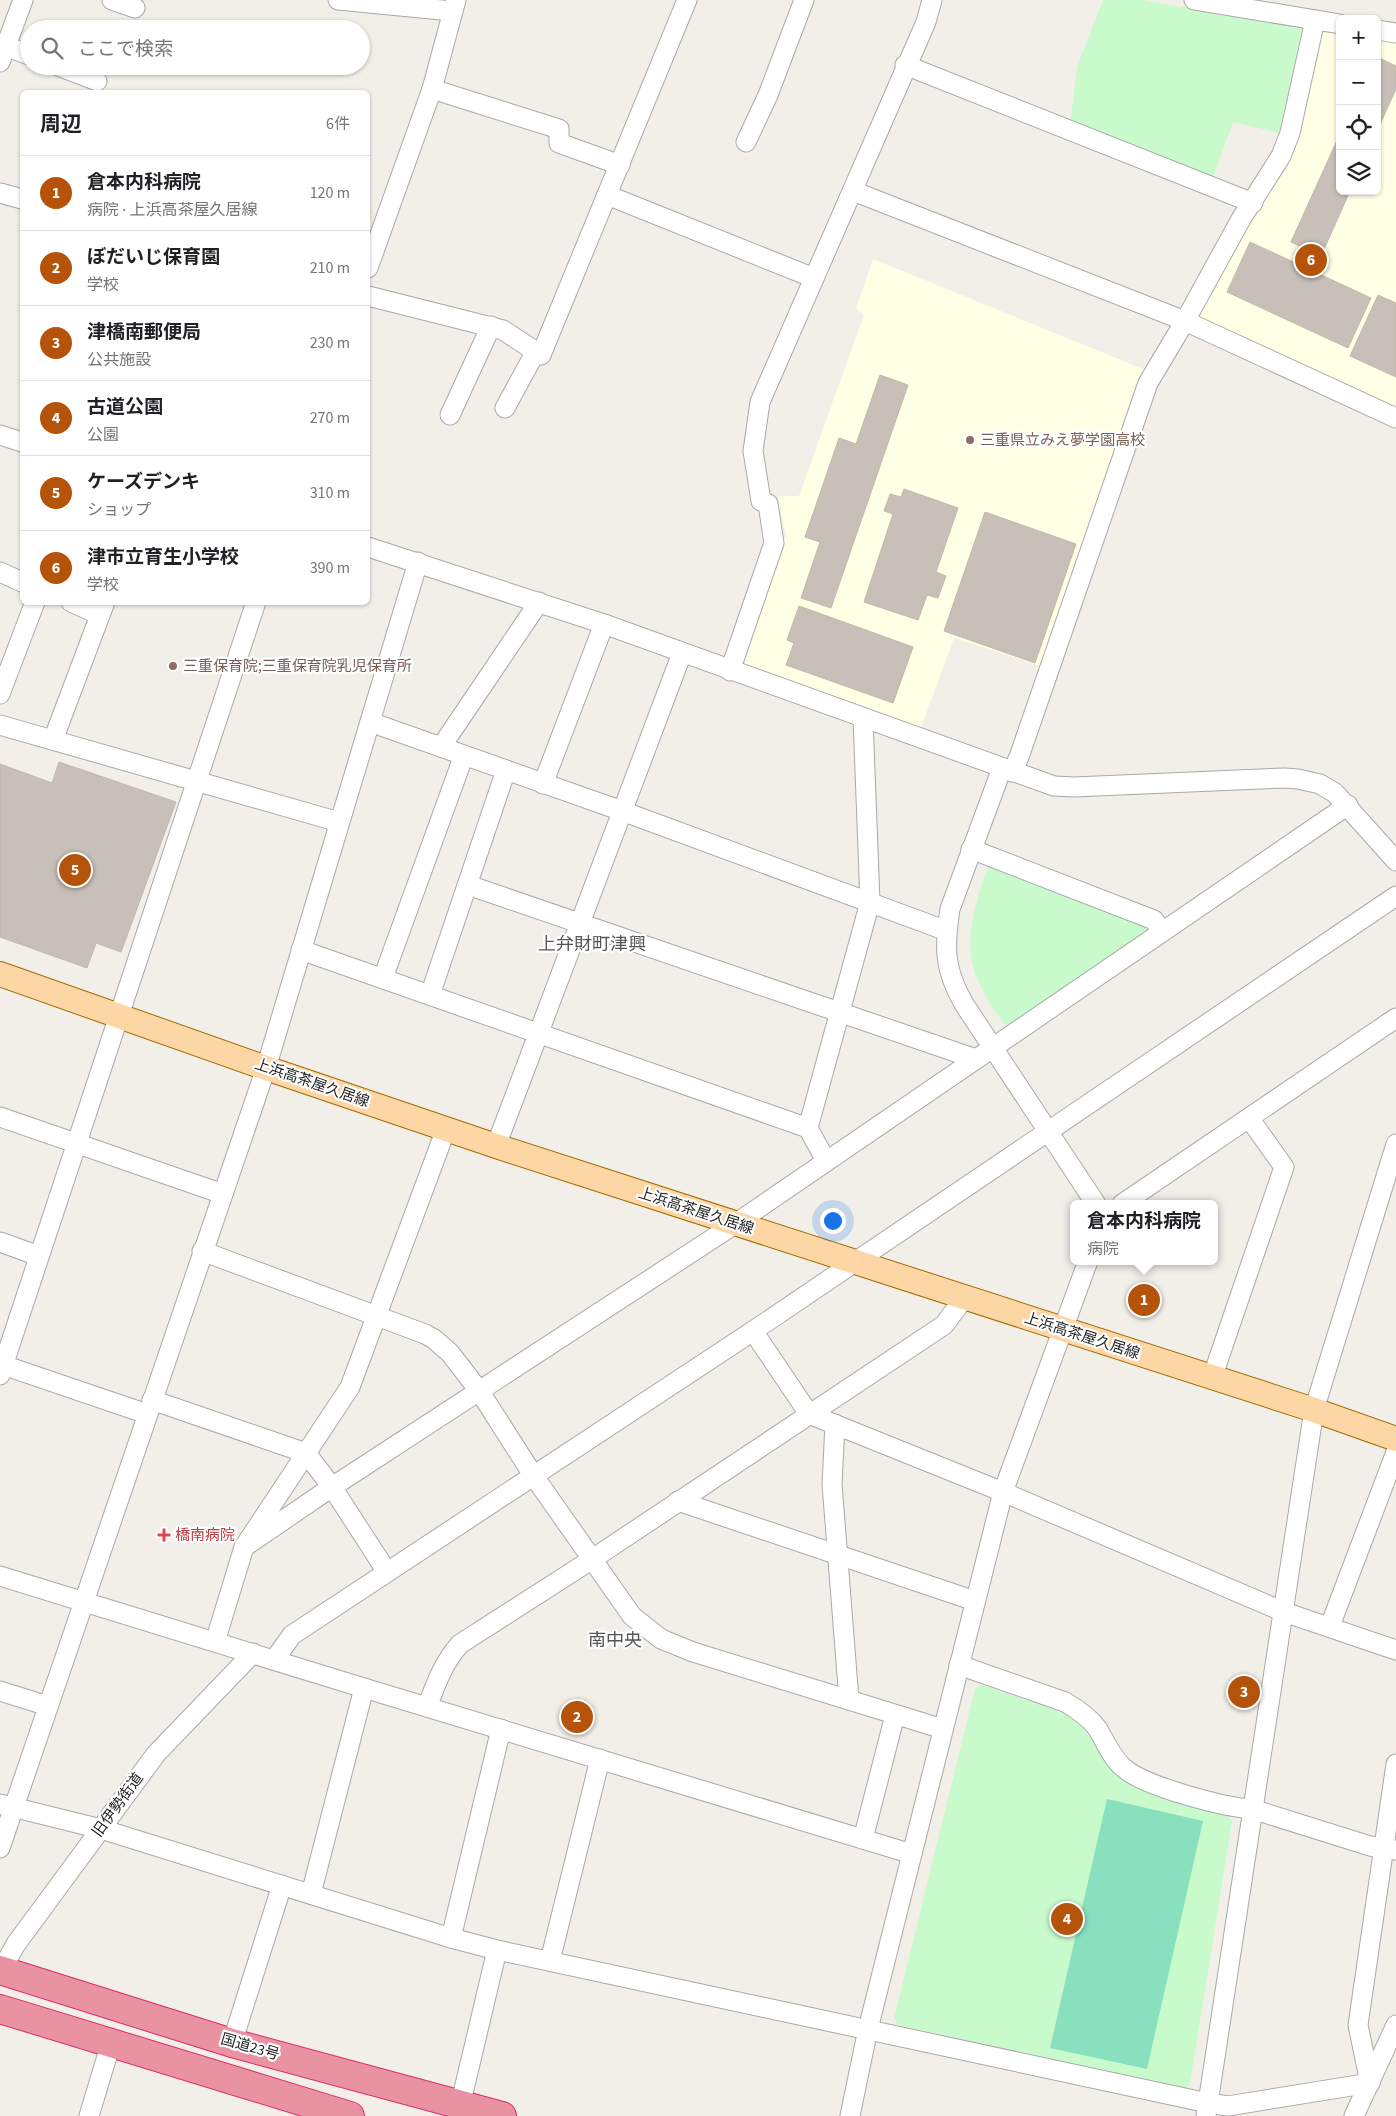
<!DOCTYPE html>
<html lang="ja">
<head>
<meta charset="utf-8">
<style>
  :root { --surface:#fff; --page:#f2f2f2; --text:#202124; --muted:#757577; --line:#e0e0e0; --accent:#b45309 }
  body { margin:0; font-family:"Source Sans 3","Noto Sans JP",sans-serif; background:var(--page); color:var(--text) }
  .controls { position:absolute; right:15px; top:15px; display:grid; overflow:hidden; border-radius:8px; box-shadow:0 1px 4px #0004 }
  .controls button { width:45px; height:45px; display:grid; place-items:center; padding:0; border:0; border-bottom:1px solid var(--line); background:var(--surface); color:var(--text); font:25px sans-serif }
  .you { position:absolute; left:832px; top:1220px; width:18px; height:18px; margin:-12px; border:4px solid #fff; border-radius:50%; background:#1a73e8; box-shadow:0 0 0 8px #1a73e833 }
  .badge { display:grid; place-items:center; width:32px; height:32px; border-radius:50%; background:var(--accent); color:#fff; font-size:16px; font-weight:700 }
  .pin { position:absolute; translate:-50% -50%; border:2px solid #fff; box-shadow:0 1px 5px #0006 }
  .popup { position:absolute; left:1070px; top:1200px; width:148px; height:65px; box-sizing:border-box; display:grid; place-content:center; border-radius:8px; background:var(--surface); filter:drop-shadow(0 1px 4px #0005); font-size:16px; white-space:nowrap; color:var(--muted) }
  .popup b { font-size:19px; color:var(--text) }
  .popup::after { content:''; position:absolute; left:50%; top:100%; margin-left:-10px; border:10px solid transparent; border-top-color:var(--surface) }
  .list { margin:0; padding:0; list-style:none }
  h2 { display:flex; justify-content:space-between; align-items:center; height:65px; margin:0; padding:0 20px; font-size:21px }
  h2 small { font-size:16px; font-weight:400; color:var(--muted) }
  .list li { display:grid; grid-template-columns:32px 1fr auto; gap:15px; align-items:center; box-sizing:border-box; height:75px; padding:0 20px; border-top:1px solid var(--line) }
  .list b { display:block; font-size:19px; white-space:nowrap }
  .list p { margin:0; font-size:16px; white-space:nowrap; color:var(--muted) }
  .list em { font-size:16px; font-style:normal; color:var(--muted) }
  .icon { flex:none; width:28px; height:28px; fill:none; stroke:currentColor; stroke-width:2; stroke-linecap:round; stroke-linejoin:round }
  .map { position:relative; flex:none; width:1396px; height:2116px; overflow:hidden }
  .search { position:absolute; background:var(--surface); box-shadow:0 1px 4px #0004; left:20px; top:20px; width:350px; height:55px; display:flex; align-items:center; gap:12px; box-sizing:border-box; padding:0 18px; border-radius:28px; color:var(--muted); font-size:19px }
  .panel { position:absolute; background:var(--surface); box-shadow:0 1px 4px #0004; left:20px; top:90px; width:350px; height:515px; border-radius:8px }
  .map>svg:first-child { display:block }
  .education { fill:#ffffe5 }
  .park { fill:#c8facc }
  .pitch { fill:#88e0be }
  .building { fill:#c7bfb8; stroke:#c4b6ab }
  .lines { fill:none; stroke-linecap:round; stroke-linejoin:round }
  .minor-casing { stroke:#a9a9a9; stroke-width:21 }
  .major-casing { stroke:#a06b00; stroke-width:26 }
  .highway-casing { stroke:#dc2a67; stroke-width:30 }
  .minor { stroke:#fff; stroke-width:19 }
  .major { stroke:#fcd6a4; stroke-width:24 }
  .highway { stroke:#e892a2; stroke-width:28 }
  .education-dot { fill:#8d6e63; stroke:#fff; stroke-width:2 }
  .health-dot { fill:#e0444e; stroke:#fff; stroke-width:2 }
  .labels { text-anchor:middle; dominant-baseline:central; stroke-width:4.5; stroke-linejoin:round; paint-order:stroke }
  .education-label { font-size:15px; fill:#785e54; stroke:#fff; text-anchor:start }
  .street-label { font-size:15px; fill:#222; stroke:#fff }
  .health-label { font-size:15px; fill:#be3a42; stroke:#fff; text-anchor:start }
  .quarter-label { font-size:18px; fill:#555; stroke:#fff }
</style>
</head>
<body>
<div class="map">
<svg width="1396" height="2116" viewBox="0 0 1396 2116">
  <rect width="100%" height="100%" fill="#f2efe9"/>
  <g class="education">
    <polygon points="1317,28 1340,32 1340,191 1377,191 1377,38 1396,41 1396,411 1198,319 1195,314 1257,206"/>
    <polygon points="873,259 1148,371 1044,667 954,638 921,727 744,664 740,658 786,536 778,496 799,496 864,315 856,309"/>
  </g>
  <g class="park">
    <polygon points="1103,0 1142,0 1302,29 1279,133 1233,122 1212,180 1070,125 1077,67"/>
    <path d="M988,865L1147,922L1148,931L1009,1026L1004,1024C996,1012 986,999 980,985C960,944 975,906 988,865Z"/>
    <polygon points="981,1685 1062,1711 1083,1728 1121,1780 1146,1792 1228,1816 1232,1821 1190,2084 1187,2088 898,2025 894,2018 975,1689"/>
  </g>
  <polygon class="pitch" points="1107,1799 1203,1821 1147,2069 1050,2048"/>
  <g class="building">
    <polygon points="1377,57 1396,66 1396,89 1377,131"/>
    <polygon points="1340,134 1340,191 1350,191 1321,256 1291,242"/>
    <polygon points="1250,242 1371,298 1348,348 1227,292"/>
    <polygon points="1378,295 1396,303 1396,377 1350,356"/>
    <polygon points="880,375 908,385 831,608 801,598 820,542 805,537 839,438 856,444"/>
    <polygon points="904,489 958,508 936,572 946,576 938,598 927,595 918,620 864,602 893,514 884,511 890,494 901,497"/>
    <polygon points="985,512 1076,544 1035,663 944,631"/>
    <polygon points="799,606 913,647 893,703 786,665 794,643 787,640"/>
    <polygon points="59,762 176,802 121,952 96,943 87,968 0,937 0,764 52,783"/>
  </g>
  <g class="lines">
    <g class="minor-casing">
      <g id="minor">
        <polyline points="112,0 135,8"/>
        <polyline points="338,0 452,11"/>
        <polyline points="1194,0 1340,24"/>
        <polyline points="1377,30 1396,33"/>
        <polyline points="0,44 29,55"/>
        <polyline points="0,62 23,0"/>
        <polyline points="905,65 1253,203"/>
        <polyline points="58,66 97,81"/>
        <polyline points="432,89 559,129 559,143 620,165"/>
        <polyline points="746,142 768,95 804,0"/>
        <polyline points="853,191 1185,321 1396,418"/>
        <polyline points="0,193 22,199"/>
        <polyline points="607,195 814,278"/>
        <polyline points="368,268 432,89 456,0"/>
        <polyline points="368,296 503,330 541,355 687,0"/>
        <polyline points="505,408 536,351"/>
        <polyline points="450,415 491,326"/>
        <polyline points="0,435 22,442"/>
        <polyline points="368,547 604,624 1054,786 1074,787 1284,778 1298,779 1320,784 1335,793 1396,861"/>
        <polyline points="0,572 22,582"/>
        <polyline points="71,602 100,615"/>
        <polyline points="730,671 774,543 768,504 761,501 753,451 760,402 926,22 932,0"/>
        <polyline points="0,694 35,602"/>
        <polyline points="370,722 622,811 947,931"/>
        <polyline points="0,725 339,822"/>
        <polyline points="53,740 105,602"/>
        <polyline points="441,747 539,602"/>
        <path d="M1002,768L950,909C944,948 944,969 964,1004L1096,1204"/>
        <polyline points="1012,772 1019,757 1148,383 1185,321 1241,219 1281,156 1290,133 1315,20"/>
        <polyline points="543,784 604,624"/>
        <polyline points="971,849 1154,920 1162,932"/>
        <polyline points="468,885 976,1059"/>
        <polyline points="301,950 808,1128 826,1161"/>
        <polyline points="383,978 464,755"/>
        <polyline points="430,995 506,770"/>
        <polyline points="0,1117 223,1194"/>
        <polyline points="808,1128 870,902 863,718"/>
        <polyline points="496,1146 682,653"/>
        <polyline points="1122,1204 1396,1018"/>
        <polyline points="0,1242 39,1256"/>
        <polyline points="202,1251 425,1334 434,1339 450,1353 480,1392 533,1475 632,1616 661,1639 693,1652 943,1729"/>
        <polyline points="753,1331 809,1414 1003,1492 1284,1612 1396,1650"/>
        <polyline points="0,1364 147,1414"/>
        <polyline points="0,1375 256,602"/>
        <polyline points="1212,1378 1284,1167 1249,1118"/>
        <polyline points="152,1400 306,1453 332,1487 387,1572"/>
        <polyline points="835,1424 832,1484 849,1700"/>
        <polyline points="678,1501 975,1601"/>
        <polyline points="244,1547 332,1487 735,1224 1348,805"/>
        <polyline points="0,1576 364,1688 912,1854"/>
        <polyline points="1330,1626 1396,1452"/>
        <polyline points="215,1642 244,1547 350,1387 446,1129"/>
        <polyline points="274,1660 292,1635 753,1331 1396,896"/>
        <path d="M959,1665L1065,1702C1077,1709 1089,1717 1097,1728C1106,1742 1112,1759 1125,1769C1147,1787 1223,1807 1252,1809L1370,1846L1396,1850"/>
        <polyline points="0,1691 48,1706"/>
        <path d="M427,1707C436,1684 443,1663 460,1644L591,1560L944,1325L965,1297"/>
        <polyline points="0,1804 101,1829 451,1938 497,1950 1208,2103 1228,2106 1370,2083"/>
        <polyline points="863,1839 895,1715"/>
        <polyline points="0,1848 266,1068 418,562"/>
        <polyline points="311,1894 364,1688"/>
        <polyline points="451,1938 501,1729"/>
        <polyline points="550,1961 600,1759"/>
        <polyline points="1,1971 16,1944 156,1754 253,1653"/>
        <polyline points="232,2043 282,1885"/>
        <polyline points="1370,2083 1358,2025 1396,1764"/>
        <polyline points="460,2106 497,1950"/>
        <polyline points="89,2116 111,2043"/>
        <polyline points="850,2116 868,2029 1003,1492 1088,1261"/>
        <polyline points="1206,2116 1314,1410 1396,1144"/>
        <polyline points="1354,2116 1396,2025"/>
      </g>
    </g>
    <g class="major-casing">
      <polyline id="major" points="0,974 266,1068 496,1146 1314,1410 1396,1439"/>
    </g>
    <g class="highway-casing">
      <g id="highway">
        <polyline points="0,1970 232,2043 502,2116"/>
        <polyline points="0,2009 350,2116"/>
      </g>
    </g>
    <use href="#minor" class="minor"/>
    <use href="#major" class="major"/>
    <use href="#highway" class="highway"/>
  </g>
  <g class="education-dot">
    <circle cx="970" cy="440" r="5"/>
    <circle cx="173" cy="666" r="5"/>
  </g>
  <path class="health-dot" d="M161.5 1527.5h5v5h5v5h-5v5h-5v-5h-5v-5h5z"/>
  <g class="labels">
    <g class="education-label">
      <text x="980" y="440">三重県立みえ夢学園高校</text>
      <text x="183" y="666">三重保育院;三重保育院乳児保育所</text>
    </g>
    <g class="street-label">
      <text transform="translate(312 1083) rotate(19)">上浜高茶屋久居線</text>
      <text transform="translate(696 1211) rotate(18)">上浜高茶屋久居線</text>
      <text transform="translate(1082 1336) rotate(18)">上浜高茶屋久居線</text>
      <text transform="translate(118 1805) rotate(-54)">旧伊勢街道</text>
      <text transform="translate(250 2047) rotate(16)">国道23号</text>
    </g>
    <g class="health-label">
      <text x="175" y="1535">橋南病院</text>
    </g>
    <g class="quarter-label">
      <text x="592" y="944">上弁財町津興</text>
      <text x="615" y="1640">南中央</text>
    </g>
  </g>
</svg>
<div class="controls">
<button>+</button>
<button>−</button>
<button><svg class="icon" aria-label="locate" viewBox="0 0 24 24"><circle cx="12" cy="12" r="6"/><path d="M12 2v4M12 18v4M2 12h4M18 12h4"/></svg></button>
<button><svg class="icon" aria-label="layers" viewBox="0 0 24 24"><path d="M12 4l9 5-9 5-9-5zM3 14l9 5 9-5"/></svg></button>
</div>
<div class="you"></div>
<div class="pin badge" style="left:1144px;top:1300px">1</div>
<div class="popup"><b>倉本内科病院</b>病院</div>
<div class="pin badge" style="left:577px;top:1717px">2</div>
<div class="pin badge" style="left:1244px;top:1692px">3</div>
<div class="pin badge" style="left:1067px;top:1919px">4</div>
<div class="pin badge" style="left:75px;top:870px">5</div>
<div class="pin badge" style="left:1311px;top:260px">6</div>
<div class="search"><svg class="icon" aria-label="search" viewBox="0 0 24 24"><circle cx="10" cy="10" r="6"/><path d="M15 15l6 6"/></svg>ここで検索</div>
<section class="panel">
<h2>周辺<small>6件</small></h2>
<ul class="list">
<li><span class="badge">1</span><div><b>倉本内科病院</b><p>病院 · 上浜高茶屋久居線</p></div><em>120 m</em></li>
<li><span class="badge">2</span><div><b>ぼだいじ保育園</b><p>学校</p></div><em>210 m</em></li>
<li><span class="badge">3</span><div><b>津橋南郵便局</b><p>公共施設</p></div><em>230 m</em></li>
<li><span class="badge">4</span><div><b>古道公園</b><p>公園</p></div><em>270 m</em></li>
<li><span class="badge">5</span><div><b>ケーズデンキ</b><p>ショップ</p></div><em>310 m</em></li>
<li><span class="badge">6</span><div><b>津市立育生小学校</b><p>学校</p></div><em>390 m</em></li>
</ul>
</section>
</div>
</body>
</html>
